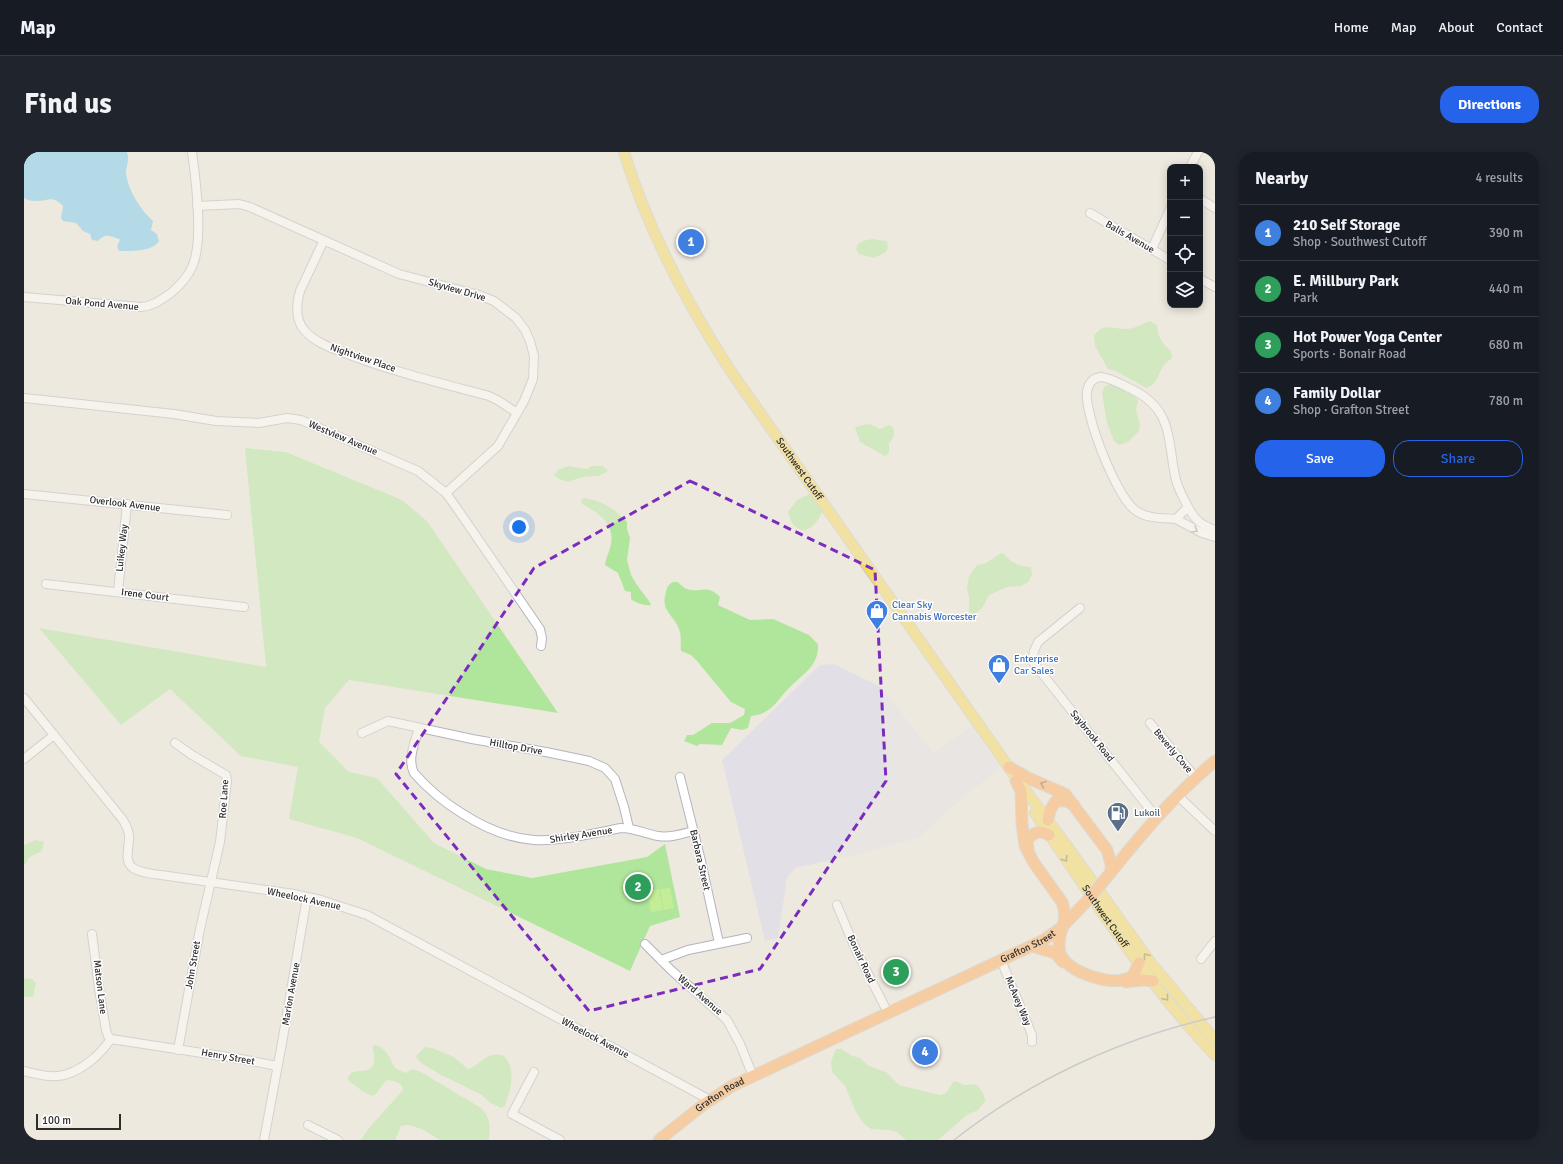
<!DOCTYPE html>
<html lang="en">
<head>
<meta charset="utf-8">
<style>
  :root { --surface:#171b24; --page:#20242c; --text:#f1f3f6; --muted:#9ea1a6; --line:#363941; --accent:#2563eb }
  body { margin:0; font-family:Signika,sans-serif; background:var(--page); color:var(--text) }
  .controls { position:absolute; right:12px; top:12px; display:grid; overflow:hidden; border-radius:8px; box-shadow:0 2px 10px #0003 }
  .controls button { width:36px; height:36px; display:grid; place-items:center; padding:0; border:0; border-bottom:1px solid var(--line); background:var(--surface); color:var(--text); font:20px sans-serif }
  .scale { position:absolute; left:12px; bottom:10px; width:85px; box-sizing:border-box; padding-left:4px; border:2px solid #2d2d2d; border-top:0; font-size:11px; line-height:14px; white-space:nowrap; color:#2d2d2d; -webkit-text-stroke:3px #fff; paint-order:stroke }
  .you { position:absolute; left:495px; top:375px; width:14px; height:14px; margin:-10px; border:3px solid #fff; border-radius:50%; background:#1a73e8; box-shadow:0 0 0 6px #1a73e833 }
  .badge { display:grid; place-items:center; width:26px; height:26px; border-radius:50%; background:var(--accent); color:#fff; font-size:13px; font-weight:700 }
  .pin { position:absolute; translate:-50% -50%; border:2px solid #fff; box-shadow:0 1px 4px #0006 }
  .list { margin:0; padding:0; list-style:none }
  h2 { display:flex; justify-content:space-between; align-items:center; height:52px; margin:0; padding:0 16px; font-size:17px }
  h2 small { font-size:13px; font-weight:400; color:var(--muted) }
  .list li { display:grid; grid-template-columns:26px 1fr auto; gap:12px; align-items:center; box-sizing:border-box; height:56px; padding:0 16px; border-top:1px solid var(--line) }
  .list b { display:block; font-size:15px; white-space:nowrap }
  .list p { margin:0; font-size:13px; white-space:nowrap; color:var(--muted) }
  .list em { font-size:13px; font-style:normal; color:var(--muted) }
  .actions { display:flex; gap:8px; padding:12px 16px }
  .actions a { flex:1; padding:9px 0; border:1px solid var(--accent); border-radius:16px; text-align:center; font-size:14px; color:var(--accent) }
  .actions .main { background:var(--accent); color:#fff }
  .icon { flex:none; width:22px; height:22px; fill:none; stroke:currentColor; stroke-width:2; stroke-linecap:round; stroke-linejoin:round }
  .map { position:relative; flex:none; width:1191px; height:988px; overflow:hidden; border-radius:16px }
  header { display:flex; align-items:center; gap:24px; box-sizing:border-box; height:56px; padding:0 20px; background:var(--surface); border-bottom:1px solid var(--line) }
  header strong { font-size:19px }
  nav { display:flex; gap:22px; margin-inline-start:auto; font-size:14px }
  .intro { display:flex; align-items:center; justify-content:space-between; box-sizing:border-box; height:96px; padding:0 24px }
  h1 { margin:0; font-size:28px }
  .button { padding:10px 18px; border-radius:16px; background:var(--accent); color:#fff; font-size:14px; font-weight:700 }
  main { display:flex; gap:24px; padding:0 24px }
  aside { flex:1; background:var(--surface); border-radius:16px; box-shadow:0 2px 10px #0003 }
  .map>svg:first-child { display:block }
  .industrial { fill:#e2dfe7 }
  .green { fill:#b0e69b }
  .pitch { fill:#c3ed96 }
  .water { fill:#70c8f2 }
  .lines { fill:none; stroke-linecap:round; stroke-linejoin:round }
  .minor-casing { stroke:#b3b4c0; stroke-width:10 }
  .major-casing { stroke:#c8c8c8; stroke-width:12 }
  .highway-casing { stroke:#c8c8c8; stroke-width:13 }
  .minor { stroke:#fff; stroke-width:8 }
  .major { stroke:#f4da5e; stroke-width:10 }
  .highway { stroke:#ffab59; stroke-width:11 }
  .rail { stroke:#a1a3b7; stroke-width:1.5 }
  .highway-bridge-casing { stroke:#c8c8c8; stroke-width:13; stroke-linecap:butt }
  .highway-bridge { stroke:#ffab59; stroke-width:11 }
  .oneway { stroke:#a0a0a0 }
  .oneway2 { stroke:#8c6641 }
  .oneway3 { stroke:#908446 }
  .marked { fill:none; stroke:#7b2cbf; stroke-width:3; stroke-dasharray:8 5; stroke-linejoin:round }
  .labels { text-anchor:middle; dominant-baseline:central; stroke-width:3; stroke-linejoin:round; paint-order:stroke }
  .street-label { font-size:10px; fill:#2d2d2d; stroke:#fff }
  .shop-label { font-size:10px; fill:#366cbe; stroke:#fff; text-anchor:start }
  .service-label { font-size:10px; fill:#4e5e75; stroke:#fff; text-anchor:start }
</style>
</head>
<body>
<header>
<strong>Map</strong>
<nav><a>Home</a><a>Map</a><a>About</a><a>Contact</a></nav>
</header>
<div class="intro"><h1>Find us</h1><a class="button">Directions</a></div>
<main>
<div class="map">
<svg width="1191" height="988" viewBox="0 0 1191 988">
  <rect width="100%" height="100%" fill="#eee9df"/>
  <polygon class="industrial" points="810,512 857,535 909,601 948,574 976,616 930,653 894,686 834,702 771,716 763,726 754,786 741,789 698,608 796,513"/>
  <g class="green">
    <polygon points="848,87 863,89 864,95 862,100 850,106 835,102 832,97 834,92 839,89"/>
    <path d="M1126,169L1133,173C1134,184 1138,192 1147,199L1148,206C1145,208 1142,211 1140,213C1133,223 1135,231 1122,236L1092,219L1084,217L1071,194L1070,184C1079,170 1089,177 1102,177C1109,177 1119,172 1126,169Z"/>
    <polygon points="1087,232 1108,242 1114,248 1112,258 1116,273 1115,279 1104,290 1095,293 1090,289 1083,271 1078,241 1081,234"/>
    <path d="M846,272L856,277L865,273L869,275C871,283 871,285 865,291V301L861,304L836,290L831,276L834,274Z"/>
    <polygon points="221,296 262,300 378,348 403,369 534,561 325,528 301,556 295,590 325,620 353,626 410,691 462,717 508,726 623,705 641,692 656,765 626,774 606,819 333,686 265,667 274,615 217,604 146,537 97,573 15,476 242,515"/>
    <polygon points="544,314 563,317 567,314 579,314 584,319 575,324 558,325 544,330 535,327 530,323 534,318"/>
    <path d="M785,342L788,343L799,358L798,361C795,366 791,373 786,376C774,383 766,370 764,360L773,348Z"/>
    <path d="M560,346C577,348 591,357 603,370V377L606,386L603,408L607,423L613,433L625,449L627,453C621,454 612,451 607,447V440L601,439L594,421L581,413C582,405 586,399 587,392C591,371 573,360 558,352L557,349Z"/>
    <path d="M977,401L980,402C987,411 995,414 1007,415L1008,423L1004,430L997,434L983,435L965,443L958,456L948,464L945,459V445L943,436L945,424L953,413L962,411Z"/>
    <path d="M649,430H653C656,431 659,436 663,437C675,442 683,431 696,445L694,453L726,468L749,467L785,483L794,492C795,514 780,521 766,535C757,543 751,556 739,561C735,563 731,563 727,564L724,576L718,578L707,576L698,593L676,592L673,594L660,589L663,583H669L688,571H706L720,563L721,557L707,550L673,509L667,503L657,499C656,492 658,485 655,477C649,462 636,459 642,440C643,435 644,433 649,430Z"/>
    <polygon points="12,688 20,690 18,699 4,706 2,712 0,712 0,693"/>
    <polygon points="1,826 8,827 12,831 9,845 0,845 0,827"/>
    <path d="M349,893C363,894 366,908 372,917L382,921L388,917L397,920L457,956C467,966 466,975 465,988H416L398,977L384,973L377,974L371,988H337L344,977L379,938C378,930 371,929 363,928C357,932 355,942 348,944L338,939L324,928V925L328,920C338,918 350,921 350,907C351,902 348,898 349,893Z"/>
    <path d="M401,895L408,896L430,905L444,917C459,912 462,898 480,904C493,917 486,939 481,954L477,956L465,950L458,943L415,922C408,916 395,913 392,904Z"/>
    <path d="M812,897H817L829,904L836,906L845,914L862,920L875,933L916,943L922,941L930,929L941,933L950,932C956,935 961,942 961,949L954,958L943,963L914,988H882L873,980L864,978L847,977L840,972L831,958L821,934L808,920L807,909Z"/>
  </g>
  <g class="pitch">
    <polygon points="646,736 650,756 640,758 636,737"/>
    <polygon points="635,737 639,758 627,760 624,739"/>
  </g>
  <path class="water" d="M0,0H103C106,7 102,15 102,22C105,40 116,57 129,69L127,78L133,82L135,89C128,100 107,99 95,99L93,94L96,88L95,87C85,84 82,81 74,89L68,88L66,82L59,79L52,71L39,69L37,66L39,54C27,42 24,50 11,49C8,49 4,48 1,47L0,45Z"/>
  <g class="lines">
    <g class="minor-casing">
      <g id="minor">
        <polyline points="1166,15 1174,0"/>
        <polyline points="1176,47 1191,56"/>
        <polyline points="173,54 215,52 226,55 375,122 455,143 470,149 492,166 501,178 506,189 510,204 509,227 500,249 474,294 422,341"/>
        <polyline points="1066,61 1146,108"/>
        <path d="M300,88L276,139C272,153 271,168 281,179C291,190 305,195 318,200C366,219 416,231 465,244L475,249L493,261"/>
        <polyline points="1128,97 1146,57"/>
        <polyline points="1176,127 1191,135"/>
        <path d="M0,145L117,155C129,154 137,148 147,141C155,134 164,125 168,115C180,90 172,29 168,0"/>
        <path d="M1077,225C1086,226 1095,231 1103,235C1148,255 1143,282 1151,324C1153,335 1159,345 1164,355L1152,367C1137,366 1123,367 1111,358C1092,344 1060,262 1063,239C1065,231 1068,226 1077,225Z"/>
        <polyline points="0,246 150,262 192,269 235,271 263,266 277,268 394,319 422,341 432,355 516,477 518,486 517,494"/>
        <polyline points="0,342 203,363"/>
        <path d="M1164,355C1171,368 1177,373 1191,378"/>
        <polyline points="1152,367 1178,381 1191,385"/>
        <polyline points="22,432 220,455"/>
        <polyline points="94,440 103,352"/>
        <polyline points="1056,456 1014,490 1010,499 1008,509 1133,666"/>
        <path d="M0,546L99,668C102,673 104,677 105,683C106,693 99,709 109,716C117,721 128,722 137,723L270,742L297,748L343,763L686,948"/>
        <polyline points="1126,571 1172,626"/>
        <path d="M395,576C391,590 383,607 390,621C404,637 421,651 439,662C499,700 531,689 597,676C610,676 622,682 634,684C646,686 658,682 669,679"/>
        <polyline points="338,581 364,569 448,587 522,600 565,609 581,616 591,627 600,655 605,676"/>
        <polyline points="151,591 168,603 202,623 203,629 196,690 176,777 154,898"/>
        <polyline points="0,607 30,583"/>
        <polyline points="656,625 677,709 695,791"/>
        <polyline points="1154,644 1191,679"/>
        <polyline points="813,753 832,798 864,861"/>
        <polyline points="68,782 75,837 82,878 84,884 87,887"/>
        <polyline points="621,792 647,818 703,868 716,892 729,924"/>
        <polyline points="1177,807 1191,789"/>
        <polyline points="637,808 664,798 723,786"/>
        <polyline points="977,808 1008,883 1008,890"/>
        <path d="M0,919C11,922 23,925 34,924C55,922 76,903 87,887L217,907L253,914"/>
        <polyline points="510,920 488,962 536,988"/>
        <polyline points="284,973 314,988"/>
        <polyline points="240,988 258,891 283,745"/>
      </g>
    </g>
    <g class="major-casing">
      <g id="major">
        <path id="s1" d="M600,0C624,79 663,152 708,221L988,620L1043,694L1127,811L1191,888"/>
        <path id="s2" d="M1011,661C1067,744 1122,831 1191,903"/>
      </g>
    </g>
    <g class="highway-casing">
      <g id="highway">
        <polyline points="985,615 1004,626 1041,642 1083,698 1087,712 1087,720"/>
        <path d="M992,629L997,639L998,672L1001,694L1010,711L1038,750C1045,769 1036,774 1035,792C1033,810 1055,821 1070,825C1082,829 1097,831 1109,824L1115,811"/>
        <polyline points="1024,668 1026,658 1032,649 1042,649 1050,653"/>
        <path d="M1004,696L1003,689C1008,680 1017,678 1025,683"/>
        <path d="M1083,725C1116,684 1150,643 1191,609"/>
        <polyline points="1008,794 1031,801 1039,810"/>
        <polyline points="1102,830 1118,828 1129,829"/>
        <path id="s3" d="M635,988L679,953L708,934L1018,789L1038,775L1063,749"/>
      </g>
    </g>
    <use href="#minor" class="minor"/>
    <use href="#major" class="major"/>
    <use href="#highway" class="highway"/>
    <path class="rail" d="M930,988C1005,929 1097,886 1191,865"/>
    <g class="highway-bridge-casing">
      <polyline id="highway-bridge" points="1063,749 1083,725"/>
    </g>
    <use href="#highway-bridge" class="highway-bridge"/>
  </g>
  <defs><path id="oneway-chevron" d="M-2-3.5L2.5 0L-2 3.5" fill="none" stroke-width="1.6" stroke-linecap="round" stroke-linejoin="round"/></defs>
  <use class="oneway" href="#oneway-chevron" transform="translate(1171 378) rotate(30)"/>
  <use class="oneway2" href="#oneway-chevron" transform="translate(1019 632) rotate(-160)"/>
  <g class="oneway3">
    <use href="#oneway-chevron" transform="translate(1041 707) rotate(56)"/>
    <use href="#oneway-chevron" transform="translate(1122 804) rotate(-127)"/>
    <use href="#oneway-chevron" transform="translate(1142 846) rotate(51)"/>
  </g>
  <path d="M0 0H1191V988H0ZM666,329L851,418L862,629L736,817L565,859L372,622L510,416Z" fill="#eee9df" fill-opacity=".55" fill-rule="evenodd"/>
  <path class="marked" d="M666,329L851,418L862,629L736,817L565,859L372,622L510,416Z"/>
  <defs>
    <g id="shop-pin" transform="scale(1.15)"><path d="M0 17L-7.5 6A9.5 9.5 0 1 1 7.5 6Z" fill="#3f7fe0" stroke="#fff"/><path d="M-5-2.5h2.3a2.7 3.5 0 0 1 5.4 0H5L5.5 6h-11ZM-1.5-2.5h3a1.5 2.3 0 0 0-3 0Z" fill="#fff"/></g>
    <g id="fuel-pin" transform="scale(1.15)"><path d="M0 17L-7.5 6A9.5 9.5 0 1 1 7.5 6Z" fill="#5c6f8a" stroke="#fff"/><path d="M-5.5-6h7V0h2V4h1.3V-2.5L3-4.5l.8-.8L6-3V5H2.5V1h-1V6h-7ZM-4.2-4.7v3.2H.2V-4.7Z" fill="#fff"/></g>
  </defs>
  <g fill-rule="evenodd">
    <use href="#shop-pin" x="853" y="459"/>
    <use href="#shop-pin" x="975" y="513"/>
    <use href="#fuel-pin" x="1094" y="661"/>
  </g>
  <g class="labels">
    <g class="street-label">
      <text transform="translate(1106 85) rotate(30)">Balis Avenue</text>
      <text transform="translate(433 138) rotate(16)">Skyview Drive</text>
      <text transform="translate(78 152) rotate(5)">Oak Pond Avenue</text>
      <text transform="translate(339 206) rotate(19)">Nightview Place</text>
      <text transform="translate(319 286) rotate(23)">Westview Avenue</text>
      <text stroke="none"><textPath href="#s1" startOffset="364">Southwest Cutoff</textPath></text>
      <text transform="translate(101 352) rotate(7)">Overlook Avenue</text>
      <text transform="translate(98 396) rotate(-84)">Luikey Way</text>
      <text transform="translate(121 443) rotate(7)">Irene Court</text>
      <text transform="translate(1068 584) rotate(51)">Saybrook Road</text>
      <text transform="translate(492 595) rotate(10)">Hilltop Drive</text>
      <text transform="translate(1149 599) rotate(50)">Beverly Cove</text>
      <text transform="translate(200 647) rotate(-86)">Roe Lane</text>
      <text transform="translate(557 683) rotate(-9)">Shirley Avenue</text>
      <text transform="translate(676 708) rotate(77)">Barbara Street</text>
      <text transform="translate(280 747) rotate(12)">Wheelock Avenue</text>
      <text stroke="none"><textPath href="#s2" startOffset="125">Southwest Cutoff</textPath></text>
      <text stroke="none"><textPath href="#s3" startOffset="418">Grafton Street</textPath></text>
      <text transform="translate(837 807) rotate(65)">Bonair Road</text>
      <text transform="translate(169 813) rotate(-80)">John Street</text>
      <text transform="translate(76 835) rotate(83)">Matson Lane</text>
      <text transform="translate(267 842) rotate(-80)">Marion Avenue</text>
      <text transform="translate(676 843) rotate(41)">Ward Avenue</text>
      <text transform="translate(994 849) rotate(67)">McAvey Way</text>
      <text transform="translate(571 886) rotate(28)">Wheelock Avenue</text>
      <text transform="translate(204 905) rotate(10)">Henry Street</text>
      <text stroke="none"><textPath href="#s3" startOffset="76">Grafton Road</textPath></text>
    </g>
    <g class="shop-label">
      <text x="868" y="453">Clear Sky<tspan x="868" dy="12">Cannabis Worcester</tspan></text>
      <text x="990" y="507">Enterprise<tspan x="990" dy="12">Car Sales</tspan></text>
    </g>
    <g class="service-label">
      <text x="1110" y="661">Lukoil</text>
    </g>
  </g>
</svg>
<div class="controls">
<button>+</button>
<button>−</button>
<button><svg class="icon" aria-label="locate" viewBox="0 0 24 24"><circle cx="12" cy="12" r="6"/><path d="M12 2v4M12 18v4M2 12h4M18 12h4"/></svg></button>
<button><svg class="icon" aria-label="layers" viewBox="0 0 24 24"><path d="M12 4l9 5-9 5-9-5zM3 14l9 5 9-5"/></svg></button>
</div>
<div class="scale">100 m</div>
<div class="you"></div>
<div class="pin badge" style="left:667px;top:90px;background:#3f7fe0">1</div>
<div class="pin badge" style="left:614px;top:735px;background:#2e9e5b">2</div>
<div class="pin badge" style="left:872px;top:820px;background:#2e9e5b">3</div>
<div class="pin badge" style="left:901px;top:900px;background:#3f7fe0">4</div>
</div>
<aside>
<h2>Nearby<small>4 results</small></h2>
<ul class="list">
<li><span class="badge" style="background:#3f7fe0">1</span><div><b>210 Self Storage</b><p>Shop · Southwest Cutoff</p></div><em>390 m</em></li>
<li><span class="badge" style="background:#2e9e5b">2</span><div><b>E. Millbury Park</b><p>Park</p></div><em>440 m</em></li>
<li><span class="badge" style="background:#2e9e5b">3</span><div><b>Hot Power Yoga Center</b><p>Sports · Bonair Road</p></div><em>680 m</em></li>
<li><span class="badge" style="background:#3f7fe0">4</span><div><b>Family Dollar</b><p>Shop · Grafton Street</p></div><em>780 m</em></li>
</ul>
<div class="actions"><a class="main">Save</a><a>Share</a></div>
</aside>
</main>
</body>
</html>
